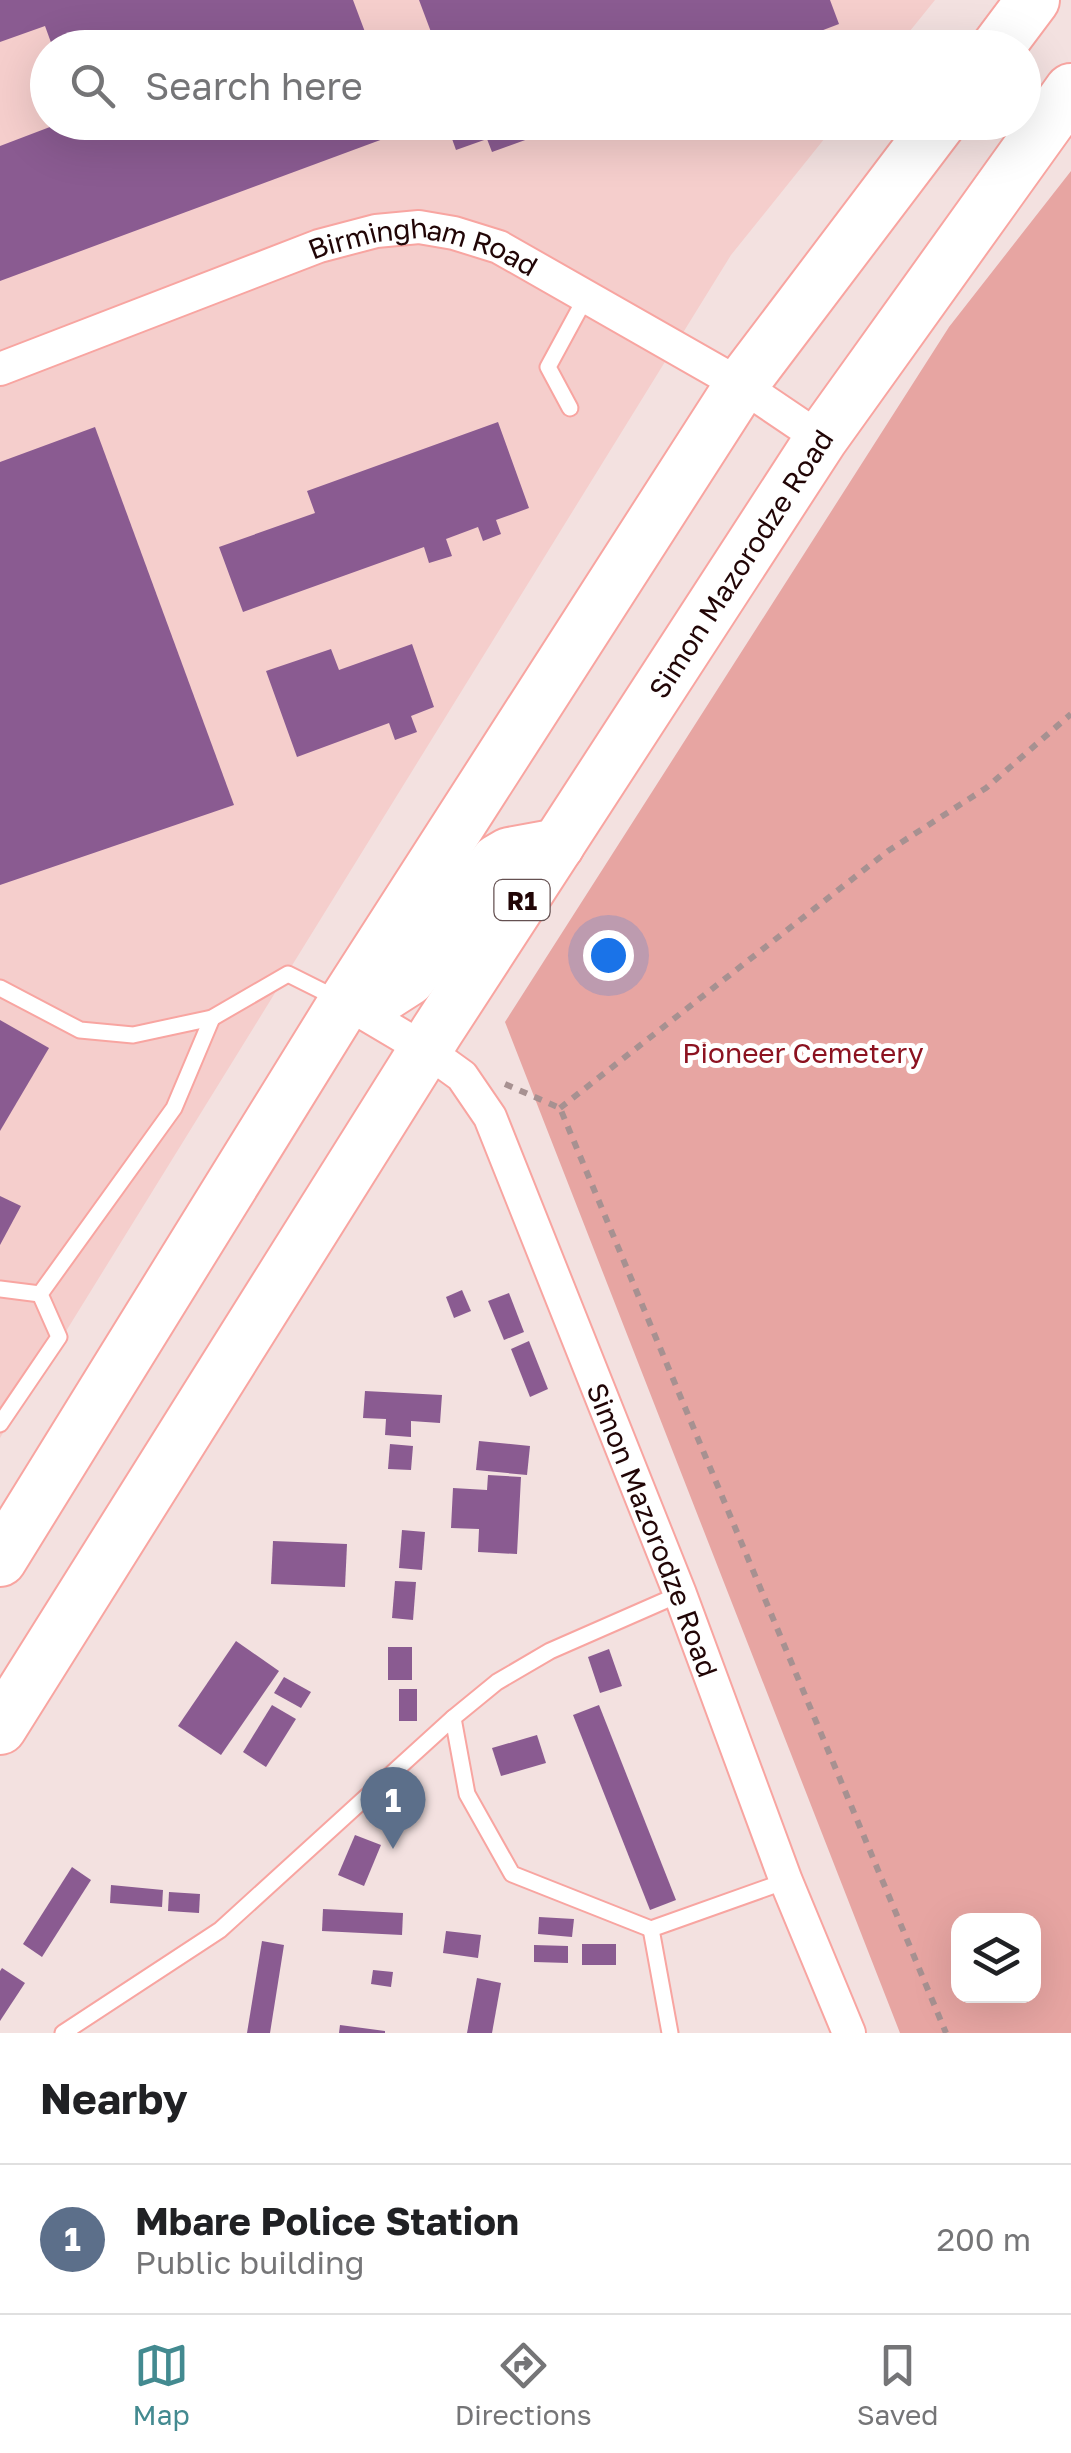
<!DOCTYPE html>
<html lang="en">
<head>
<meta charset="utf-8">
<style>
  :root { --surface:#fff; --page:#f2f2f2; --text:#202124; --muted:#757577; --line:#e0e0e0; --accent:#438a90 }
  body { margin:0; font-family:"Golos Text",sans-serif; background:var(--page); color:var(--text) }
  .controls { position:absolute; right:30px; bottom:30px; display:grid; overflow:hidden; border-radius:20px; box-shadow:0 10px 40px #0002 }
  .controls button { width:90px; height:90px; display:grid; place-items:center; padding:0; border:0; border-bottom:2px solid var(--line); background:var(--surface); color:var(--text); font:50px sans-serif }
  .you { position:absolute; left:608px; top:955px; width:35px; height:35px; margin:-25px; border:8px solid #fff; border-radius:50%; background:#1a73e8; box-shadow:0 0 0 15px #1a73e833 }
  .badge { display:grid; place-items:center; width:65px; height:65px; border-radius:50%; background:var(--accent); color:#fff; font-size:32px; font-weight:700 }
  .pin { position:absolute; translate:-50% -82px; filter:drop-shadow(0 2px 5px #0008) }
  .pin::after { content:''; position:absolute; top:52px; width:35px; height:30px; background:inherit; clip-path:polygon(0 0,100% 0,50% 100%) }
  .list { margin:0; padding:0; list-style:none }
  h2 { display:flex; justify-content:space-between; align-items:center; height:130px; margin:0; padding:0 40px; font-size:42px }
  h2 small { font-size:32px; font-weight:400; color:var(--muted) }
  .list li { display:grid; grid-template-columns:65px 1fr auto; gap:30px; align-items:center; box-sizing:border-box; height:150px; padding:0 40px; border-top:2px solid var(--line) }
  .list b { display:block; font-size:38px; white-space:nowrap }
  .list p { margin:0; font-size:32px; white-space:nowrap; color:var(--muted) }
  .list em { font-size:32px; font-style:normal; color:var(--muted) }
  .icon { flex:none; width:55px; height:55px; fill:none; stroke:currentColor; stroke-width:2; stroke-linecap:round; stroke-linejoin:round }
  .map { position:relative; flex:none; width:1071px; height:2033px; overflow:hidden }
  .search { position:absolute; background:var(--surface); box-shadow:0 10px 40px #0002; left:30px; right:30px; top:30px; height:110px; display:flex; align-items:center; gap:25px; box-sizing:border-box; padding:0 35px; border-radius:55px; color:var(--muted); font-size:38px }
  .sheet { height:280px; background:var(--surface) }
  nav { display:flex; justify-content:space-around; align-items:center; box-sizing:border-box; height:140px; border-top:2px solid var(--line); background:var(--surface); font-size:28px; color:var(--muted) }
  nav a { display:grid; justify-items:center; gap:5px }
  nav .on { color:var(--accent) }
  .map>svg:first-child { display:block }
  .built { fill:#f5cecc }
  .green { fill:#e7a5a2; fill-rule:evenodd }
  .building { fill:#8a5b91 }
  .lines { fill:none; stroke-linecap:round; stroke-linejoin:round }
  .service-casing { stroke:#f8a5a1; stroke-width:19 }
  .minor-casing { stroke:#f8a5a1; stroke-width:36 }
  .trunk-casing { stroke:#f8a5a1; stroke-width:56 }
  .path { stroke:#a79191; stroke-width:6; stroke-dasharray:8 8; stroke-linecap:butt }
  .service { stroke:#fff; stroke-width:15 }
  .minor { stroke:#fff; stroke-width:32 }
  .trunk { stroke:#fff; stroke-width:52 }
  .labels { text-anchor:middle; dominant-baseline:central; stroke-width:10; stroke-linejoin:round; paint-order:stroke }
  .shield { fill:#fff; stroke:#645051; stroke-width:2.5 }
  .shield-label { font-size:25px; font-weight:bold; fill:#210506 }
  .street-label { font-size:28px; fill:#210506; stroke:#fff }
  .park-label { font-size:28px; fill:#8c1220; stroke:#fff }
</style>
</head>
<body>
<div class="map">
<svg width="1071" height="2033" viewBox="0 0 1071 2033">
  <rect width="100%" height="100%" fill="#f3e1e0"/>
  <polygon class="built" points="0,0 935,0 897,47 48,48 48,122 837,123 731,255 0,1438"/>
  <path class="green" d="M1071,171V2033H900L505,1022L949,327ZM958,1920H1034V1996H958Z"/>
  <g class="building">
    <polygon points="0,0 353,0 371,48 53,48 45,26 0,42"/>
    <polygon points="419,0 830,0 839,24 776,48 437,48"/>
    <polygon points="63,122 399,122 402,132 0,281 0,146"/>
    <polygon points="446,122 572,122 572,123 492,152 487,139 456,150"/>
    <polygon points="498,422 529,508 496,520 501,534 483,541 478,527 446,539 452,556 429,563 424,547 243,612 219,547 315,513 307,491"/>
    <polygon points="95,427 234,805 0,885 0,462"/>
    <polygon points="412,644 434,707 411,716 417,732 395,740 389,723 297,757 266,671 331,649 339,670"/>
    <polygon points="0,1020 49,1048 0,1131"/>
    <polygon points="0,1196 21,1206 0,1245"/>
    <polygon points="462,1290 471,1311 454,1318 446,1297"/>
    <polygon points="509,1293 524,1332 504,1340 488,1301"/>
    <polygon points="529,1341 548,1389 530,1397 511,1349"/>
    <polygon points="365,1391 442,1395 440,1423 411,1421 411,1437 385,1435 386,1419 363,1418"/>
    <polygon points="479,1441 530,1446 527,1475 476,1470"/>
    <polygon points="390,1444 413,1446 411,1470 388,1469"/>
    <polygon points="488,1475 521,1477 517,1554 478,1552 479,1529 451,1528 453,1488 487,1490"/>
    <polygon points="402,1530 425,1532 422,1570 399,1568"/>
    <polygon points="273,1541 347,1544 345,1587 271,1584"/>
    <polygon points="395,1581 416,1582 413,1620 392,1618"/>
    <polygon points="236,1641 279,1671 221,1755 178,1726"/>
    <rect x="388" y="1647" width="24" height="33"/>
    <polygon points="609,1649 622,1686 600,1693 588,1657"/>
    <polygon points="284,1677 311,1692 301,1708 274,1693"/>
    <rect x="399" y="1689" width="18" height="32"/>
    <polygon points="272,1705 296,1719 266,1767 243,1752"/>
    <polygon points="599,1705 676,1900 650,1910 573,1715"/>
    <polygon points="537,1735 546,1763 501,1776 492,1748"/>
    <polygon points="355,1835 381,1845 364,1886 338,1875"/>
    <polygon points="72,1867 91,1880 42,1957 23,1944"/>
    <polygon points="111,1885 163,1890 162,1907 110,1903"/>
    <polygon points="169,1892 200,1894 199,1913 168,1911"/>
    <polygon points="323,1909 403,1913 402,1935 322,1931"/>
    <polygon points="539,1917 574,1919 572,1937 538,1934"/>
    <polygon points="446,1931 481,1935 478,1958 443,1953"/>
    <polygon points="262,1941 284,1945 270,2033 247,2033"/>
    <rect x="582" y="1944" width="34" height="21"/>
    <polygon points="534,1945 568,1946 568,1963 534,1962"/>
    <polygon points="2,1968 25,1983 0,2021 0,1971"/>
    <polygon points="373,1970 393,1972 391,1987 371,1984"/>
    <polygon points="477,1978 501,1983 492,2033 467,2033"/>
    <polygon points="340,2025 385,2031 385,2033 339,2033"/>
  </g>
  <g class="lines">
    <g class="service-casing">
      <g id="service">
        <polyline points="570,408 548,367 586,297"/>
        <polyline points="0,988 80,1030 133,1035 212,1018 288,974 340,1000"/>
        <polyline points="0,1289 40,1294"/>
        <polyline points="0,1424 59,1337 40,1294 174,1108 212,1018"/>
        <polyline points="651,1929 512,1874 467,1794 453,1718 497,1682 550,1651 680,1594"/>
        <polyline points="63,2033 220,1930 453,1718"/>
        <polyline points="670,2033 651,1929 786,1881"/>
      </g>
    </g>
    <g class="minor-casing">
      <g id="minor">
        <path id="s1" d="M0,369L319,246L376,231L419,227L454,233L499,247L741,385L821,439"/>
        <path id="s2" d="M345,1002L426,1050L462,1076L490,1117L680,1594L786,1881L849,2033"/>
      </g>
    </g>
    <g class="trunk-casing">
      <g id="trunk">
        <polyline points="997,48 1033,0"/>
        <polyline points="345,1002 384,995 409,979 497,861 509,854 558,845"/>
        <polyline points="0,1560 345,1002 741,385 940,122"/>
        <path id="s3" d="M0,1728L437,1031L821,439L1071,90"/>
      </g>
    </g>
    <g class="path">
      <polyline points="505,1084 560,1108 946,2033"/>
      <polyline points="560,1108 888,851 986,788 1071,714"/>
    </g>
    <use href="#service" class="service"/>
    <use href="#minor" class="minor"/>
    <use href="#trunk" class="trunk"/>
  </g>
  <g class="labels">
    <rect class="shield" x="494.5" y="880" width="55" height="40" rx="8"/>
    <g class="shield-label">
      <text x="522" y="900">R1</text>
    </g>
    <g class="street-label">
      <text stroke="none"><textPath href="#s1" startOffset="450">Birmingham Road</textPath></text>
      <text stroke="none"><textPath href="#s3" startOffset="1380">Simon Mazorodze Road</textPath></text>
      <text stroke="none"><textPath href="#s2" startOffset="632">Simon Mazorodze Road</textPath></text>
    </g>
    <g class="park-label">
      <text x="803" y="1052">Pioneer Cemetery</text>
    </g>
  </g>
</svg>
<div class="controls">
<button><svg class="icon" aria-label="layers" viewBox="0 0 24 24"><path d="M12 4l9 5-9 5-9-5zM3 14l9 5 9-5"/></svg></button>
</div>
<div class="you"></div>
<div class="pin badge" style="left:393px;top:1849px;background:#5c6f8a">1</div>
<div class="search"><svg class="icon" aria-label="search" viewBox="0 0 24 24"><circle cx="10" cy="10" r="6"/><path d="M15 15l6 6"/></svg>Search here</div>
</div>
<section class="sheet">
<h2>Nearby<small></small></h2>
<ul class="list">
<li><span class="badge" style="background:#5c6f8a">1</span><div><b>Mbare Police Station</b><p>Public building</p></div><em>200 m</em></li>
</ul>
</section>
<nav>
<a class="on"><svg class="icon" aria-label="map" viewBox="0 0 24 24"><path d="M3 6l6-2 6 2 6-2v14l-6 2-6-2-6 2zM9 4v14M15 6v14"/></svg>Map</a>
<a><svg class="icon" aria-label="directions" viewBox="0 0 24 24"><path d="M12 3l9 9-9 9-9-9zM9 14v-3h6M13 9l2 2-2 2"/></svg>Directions</a>
<a><svg class="icon" aria-label="saved" viewBox="0 0 24 24"><path d="M7 4h10v16l-5-4-5 4z"/></svg>Saved</a>
</nav>
</body>
</html>
